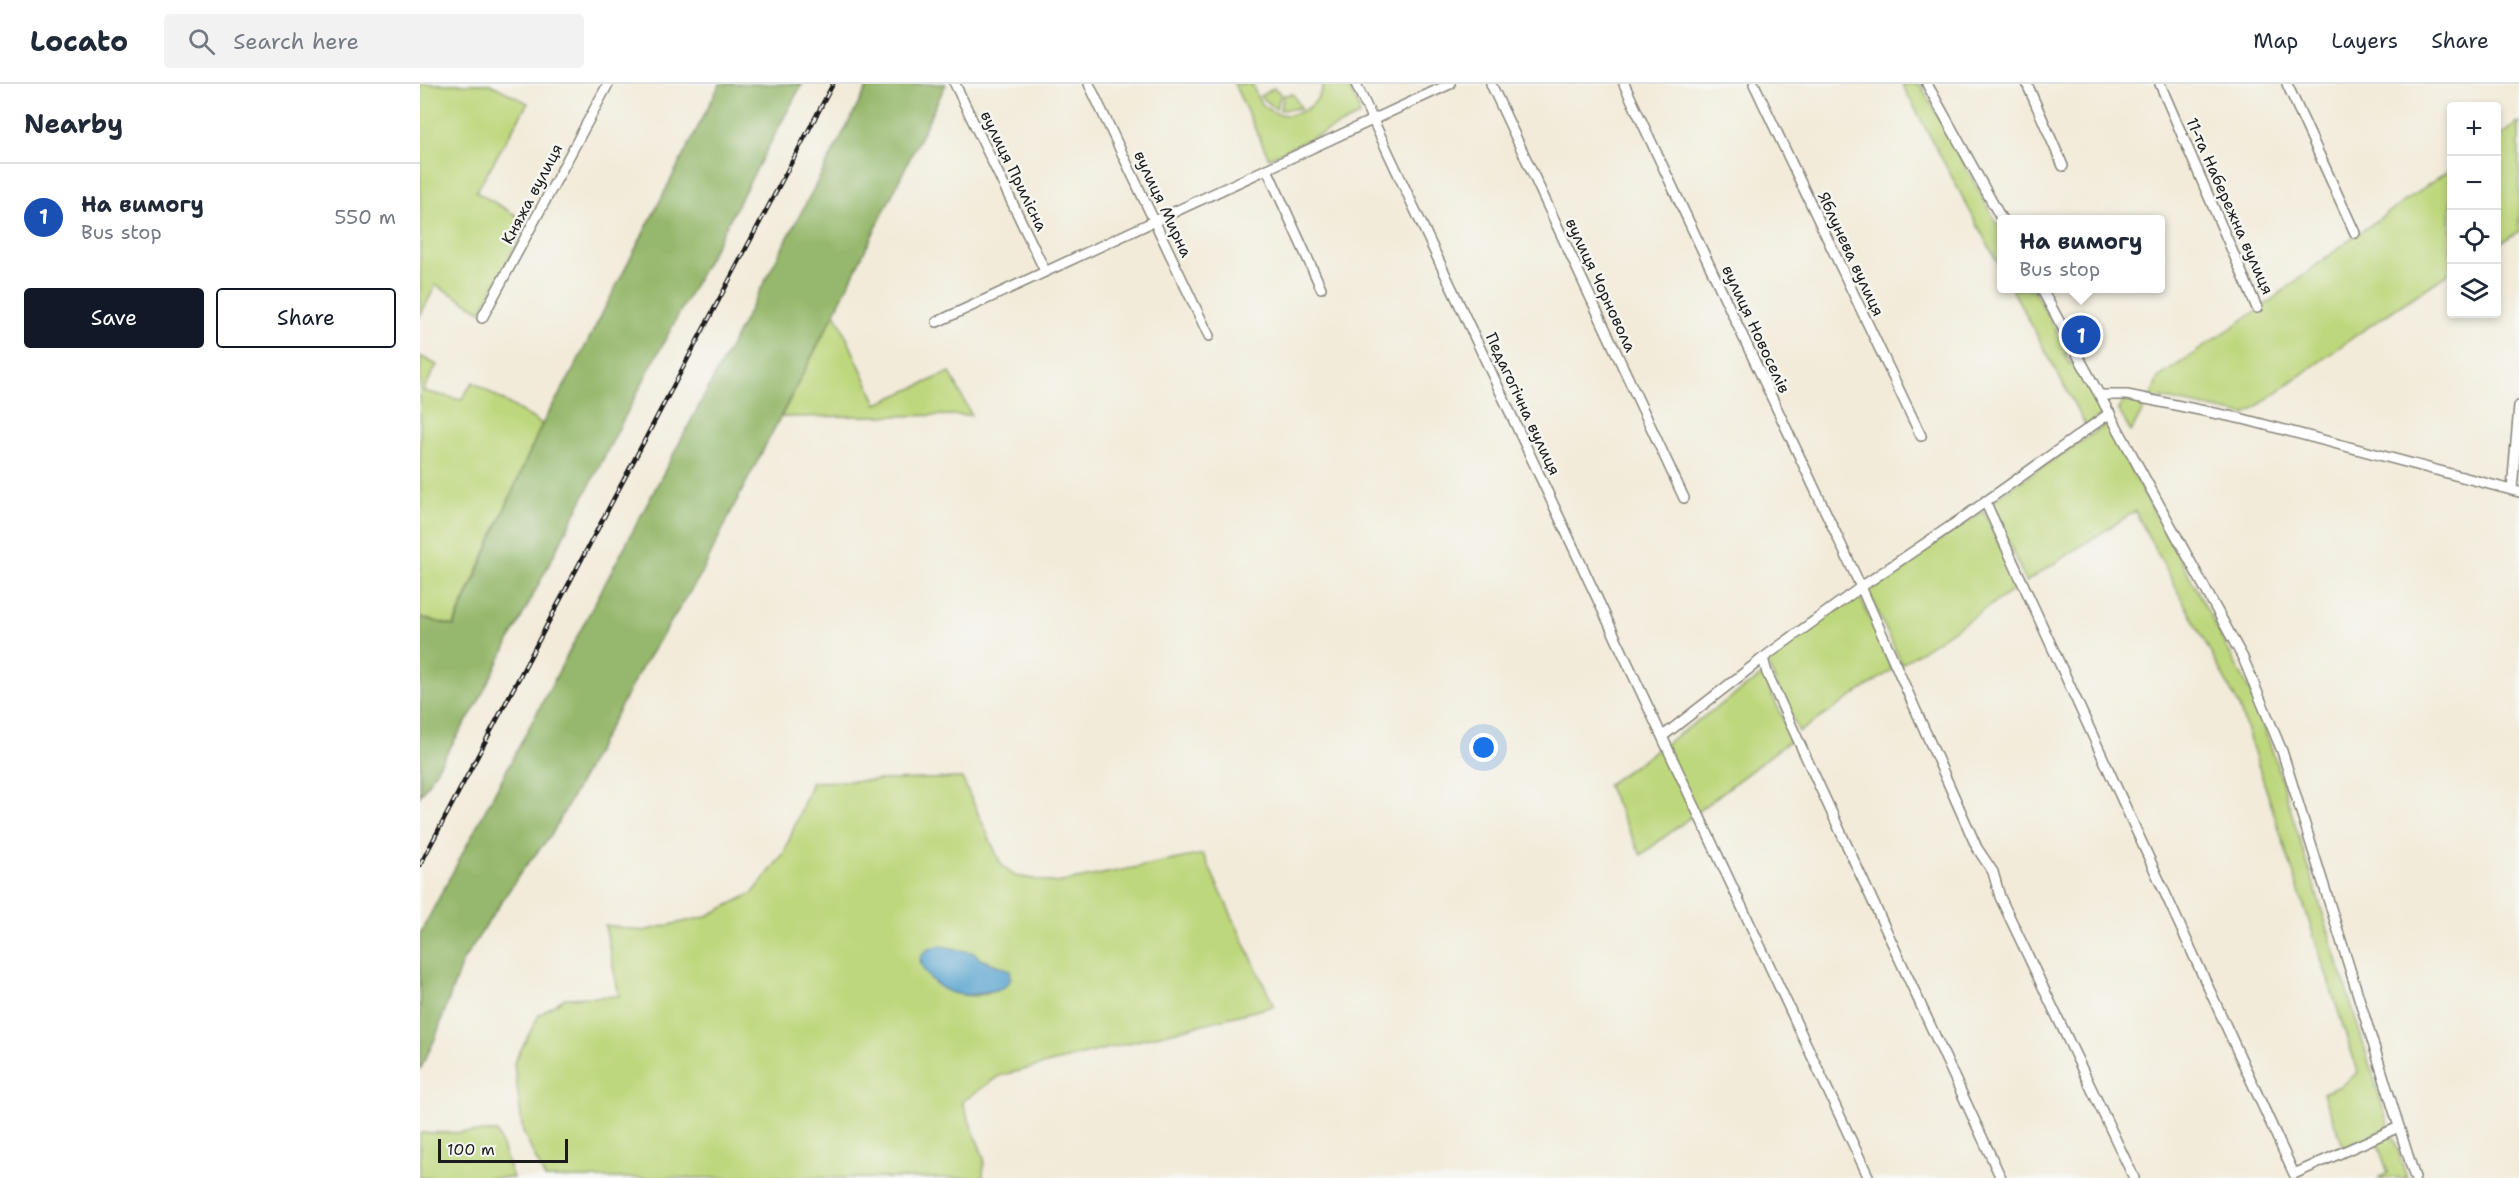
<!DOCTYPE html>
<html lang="en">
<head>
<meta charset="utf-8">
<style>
  :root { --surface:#fff; --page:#f2f2f3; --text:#1f2937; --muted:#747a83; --line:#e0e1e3; --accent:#111827 }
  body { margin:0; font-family:"Shantell Sans",sans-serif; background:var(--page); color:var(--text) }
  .controls { position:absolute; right:18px; top:18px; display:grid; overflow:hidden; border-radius:6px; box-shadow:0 3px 9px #0003 }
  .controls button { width:54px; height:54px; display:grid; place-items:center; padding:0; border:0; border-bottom:2px solid var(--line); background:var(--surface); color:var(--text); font:30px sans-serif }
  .scale { position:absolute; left:18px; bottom:15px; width:130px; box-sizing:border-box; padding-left:6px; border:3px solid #1c1c1c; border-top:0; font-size:16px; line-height:21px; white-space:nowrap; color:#1c1c1c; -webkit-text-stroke:4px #f6f6f2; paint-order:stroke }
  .you { position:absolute; left:1064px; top:664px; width:21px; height:21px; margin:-15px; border:4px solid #fff; border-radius:50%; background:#1a73e8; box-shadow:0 0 0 9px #1a73e833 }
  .badge { display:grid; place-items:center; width:39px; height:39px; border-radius:50%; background:var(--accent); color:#fff; font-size:20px; font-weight:700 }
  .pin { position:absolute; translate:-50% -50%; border:3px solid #fff; box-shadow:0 2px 6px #0006 }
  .popup { position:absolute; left:1577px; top:131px; width:168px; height:78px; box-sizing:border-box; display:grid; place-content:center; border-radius:6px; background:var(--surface); filter:drop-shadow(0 2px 4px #0005); font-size:20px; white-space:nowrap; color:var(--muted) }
  .popup b { font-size:22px; color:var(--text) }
  .popup::after { content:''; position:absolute; left:50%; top:100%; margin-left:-12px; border:12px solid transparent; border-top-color:var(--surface) }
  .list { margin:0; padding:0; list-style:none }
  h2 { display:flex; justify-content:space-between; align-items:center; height:78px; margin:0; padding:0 24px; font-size:26px }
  h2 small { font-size:20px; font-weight:400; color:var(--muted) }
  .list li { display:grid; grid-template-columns:39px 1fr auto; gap:18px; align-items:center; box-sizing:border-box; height:108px; padding:0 24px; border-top:2px solid var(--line) }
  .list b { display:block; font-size:22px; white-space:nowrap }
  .list p { margin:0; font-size:20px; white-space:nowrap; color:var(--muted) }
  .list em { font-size:20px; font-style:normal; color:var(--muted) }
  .actions { display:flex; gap:12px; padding:18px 24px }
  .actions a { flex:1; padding:14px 0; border:2px solid var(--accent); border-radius:6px; text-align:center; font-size:21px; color:var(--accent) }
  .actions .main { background:var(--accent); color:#fff }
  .icon { flex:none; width:33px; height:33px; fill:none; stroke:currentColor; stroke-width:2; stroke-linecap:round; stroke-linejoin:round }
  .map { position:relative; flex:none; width:2099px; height:1094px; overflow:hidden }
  header { display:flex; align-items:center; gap:36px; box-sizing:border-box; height:84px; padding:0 30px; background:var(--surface); border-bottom:2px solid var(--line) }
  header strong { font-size:28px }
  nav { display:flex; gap:33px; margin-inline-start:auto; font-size:21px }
  .search { width:420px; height:54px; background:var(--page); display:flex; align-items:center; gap:15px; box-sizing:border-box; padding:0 21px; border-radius:6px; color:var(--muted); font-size:22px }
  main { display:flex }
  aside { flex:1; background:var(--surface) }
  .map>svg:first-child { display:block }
  .green { fill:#bdd77c; stroke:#6c7a4c; stroke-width:1.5; fill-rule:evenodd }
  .forest { fill:#96b86c; stroke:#596a44; stroke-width:1.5 }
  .water { fill:#56a3cf; stroke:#396076; stroke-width:1.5 }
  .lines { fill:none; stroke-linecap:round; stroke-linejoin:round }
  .minor-casing { stroke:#87847a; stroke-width:12 }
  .minor { stroke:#fff; stroke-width:9 }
  .rail-casing { stroke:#1c1c1c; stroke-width:4.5 }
  .rail { stroke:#f6f6f2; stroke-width:2; stroke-dasharray:7; stroke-linecap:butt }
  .labels { text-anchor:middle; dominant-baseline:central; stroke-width:5; stroke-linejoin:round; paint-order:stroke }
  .street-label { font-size:16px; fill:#1c1c1c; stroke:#f6f6f2 }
</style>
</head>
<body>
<header>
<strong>Locato</strong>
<div class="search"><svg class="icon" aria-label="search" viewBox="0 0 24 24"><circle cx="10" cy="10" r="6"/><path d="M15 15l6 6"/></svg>Search here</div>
<nav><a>Map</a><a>Layers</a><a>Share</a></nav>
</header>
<main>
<aside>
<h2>Nearby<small></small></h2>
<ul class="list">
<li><span class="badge" style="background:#1a4fb4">1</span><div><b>На вимогу</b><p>Bus stop</p></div><em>550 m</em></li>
</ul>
<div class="actions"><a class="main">Save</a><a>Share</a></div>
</aside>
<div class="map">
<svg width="2099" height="1094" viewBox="0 0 2099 1094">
  <rect width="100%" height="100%" fill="#f6f6f2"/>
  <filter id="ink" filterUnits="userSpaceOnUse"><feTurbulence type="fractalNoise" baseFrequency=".0167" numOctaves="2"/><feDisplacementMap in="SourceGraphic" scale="12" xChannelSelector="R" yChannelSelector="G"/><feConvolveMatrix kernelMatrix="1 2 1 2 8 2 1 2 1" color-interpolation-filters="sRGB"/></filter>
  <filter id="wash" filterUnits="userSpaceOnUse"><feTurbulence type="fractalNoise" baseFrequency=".008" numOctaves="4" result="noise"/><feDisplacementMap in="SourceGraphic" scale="24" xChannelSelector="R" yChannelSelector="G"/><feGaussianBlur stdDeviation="1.35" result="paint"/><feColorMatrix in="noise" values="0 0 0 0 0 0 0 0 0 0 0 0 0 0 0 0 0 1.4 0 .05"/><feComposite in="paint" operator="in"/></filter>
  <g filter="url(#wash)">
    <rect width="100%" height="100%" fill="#f2ebd9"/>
    <g class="green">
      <polygon points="0,0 70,0 108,19 56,108 108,138 61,227 16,201 0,232"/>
      <path d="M814,0H833C840,42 894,40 904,0H928L939,24V32L849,74Z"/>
      <polygon points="1482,0 1500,0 1581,147 1581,185"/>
      <polygon points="854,4 861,10 856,25 840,12"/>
      <polygon points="873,10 881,24 860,26 864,11"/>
      <polygon points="2099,39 2099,147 2077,161 2077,54"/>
      <polygon points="2031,85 2031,188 1945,245 1825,331 1731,312 1738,294 1842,223 1936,151"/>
      <polygon points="1592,205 1613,205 1648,268 1645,270 1650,280 1654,278 1683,330 1666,342"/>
      <polygon points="415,228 457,320 530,288 551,331 361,333"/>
      <polygon points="0,272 17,281 3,307 41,316 53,298 122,340 33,542 0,533"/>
      <polygon points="1706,315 1726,320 1711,348 1698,325"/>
      <polygon points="1686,341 1768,489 1835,617 1853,669 1969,1043 1924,1064 1903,1009 1923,1001 1938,988 1819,622 1715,427 1606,498 1571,417"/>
      <polygon points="1564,427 1598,503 1482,580 1447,505"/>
      <polygon points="1439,510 1472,586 1379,648 1351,588 1347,575"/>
      <polygon points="1343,591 1372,655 1221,771 1187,701"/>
      <path d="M542,694L581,780L595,792L637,799L783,770L854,922L579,992L542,1018L564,1074L563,1094H125L103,1048L94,979L119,931L145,914L199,912L185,841L223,847L285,833L333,809L364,769L392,698ZM560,875L590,886C584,892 577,903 570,907C545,922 508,900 500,876Z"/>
      <polygon points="77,1048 93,1094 0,1094 0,1049"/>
      <polygon points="1973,1051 1987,1094 1958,1094 1968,1089 1957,1058"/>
    </g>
    <g class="forest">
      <polygon points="300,0 382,0 230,284 56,622 0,712 0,533 34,542 122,340 149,294"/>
      <polygon points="449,0 526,0 415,228 313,424 282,489 219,588 132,750 101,788 42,878 15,955 0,986 0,850"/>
    </g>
    <path class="water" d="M521,862L555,869L560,875L590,886C593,898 587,903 576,906C563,909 546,913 533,909C512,903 479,867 521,862Z"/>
  </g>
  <g filter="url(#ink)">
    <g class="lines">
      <g class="minor-casing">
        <g id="minor">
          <polyline points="535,0 625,187"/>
          <polyline points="669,0 789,252"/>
          <polyline points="936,0 1449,1094"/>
          <polyline points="1071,0 1264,414"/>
          <polyline points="1204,0 1441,503 1557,764 1573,788 1580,813 1714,1094"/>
          <polyline points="1334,0 1501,352"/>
          <polyline points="1507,0 1582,136"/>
          <polyline points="1607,0 1643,82"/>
          <polyline points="1740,0 1837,224"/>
          <polyline points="1867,0 1935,149"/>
          <polyline points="847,85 901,204"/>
          <polyline points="1621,204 1823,574 1862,667 1995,1094"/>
          <polyline points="62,234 188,0"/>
          <polyline points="517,238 1030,0"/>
          <polyline points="1680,311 1707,311 1823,335 2099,408"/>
          <polyline points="2092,406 2099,322"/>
          <polyline points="1565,417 1874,1090 1979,1043"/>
          <polyline points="1343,574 1347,589 1581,1094"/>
          <polyline points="1243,652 1343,574 1441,503 1544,433 1690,329"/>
        </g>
      </g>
      <use href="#minor" class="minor"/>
      <g class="rail-casing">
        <polyline id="rail" points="0,781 413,0"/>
      </g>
      <use href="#rail" class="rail"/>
    </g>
  </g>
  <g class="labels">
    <g class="street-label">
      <text transform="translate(594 87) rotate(64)">вулиця Прилісна</text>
      <text transform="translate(112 110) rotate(-62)">Княжа вулиця</text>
      <text transform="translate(743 120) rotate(65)">вулиця Мирна</text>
      <text transform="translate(1810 122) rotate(66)">11-та Набережна вулиця</text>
      <text transform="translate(1431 170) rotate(65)">Яблунева вулиця</text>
      <text transform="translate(1181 201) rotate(65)">вулиця Чорновола</text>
      <text transform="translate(1336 245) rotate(65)">вулиця Новоселів</text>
      <text transform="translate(1103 320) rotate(65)">Педагогічна вулиця</text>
    </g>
  </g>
</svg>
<div class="controls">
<button>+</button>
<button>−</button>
<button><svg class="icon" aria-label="locate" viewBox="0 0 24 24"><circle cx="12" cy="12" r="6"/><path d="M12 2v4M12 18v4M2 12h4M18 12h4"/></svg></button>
<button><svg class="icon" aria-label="layers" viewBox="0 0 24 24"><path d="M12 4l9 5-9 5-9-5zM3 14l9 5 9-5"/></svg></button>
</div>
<div class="scale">100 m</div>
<div class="you"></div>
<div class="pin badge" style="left:1661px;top:251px;background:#1a4fb4">1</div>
<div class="popup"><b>На вимогу</b>Bus stop</div>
</div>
</main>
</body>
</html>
